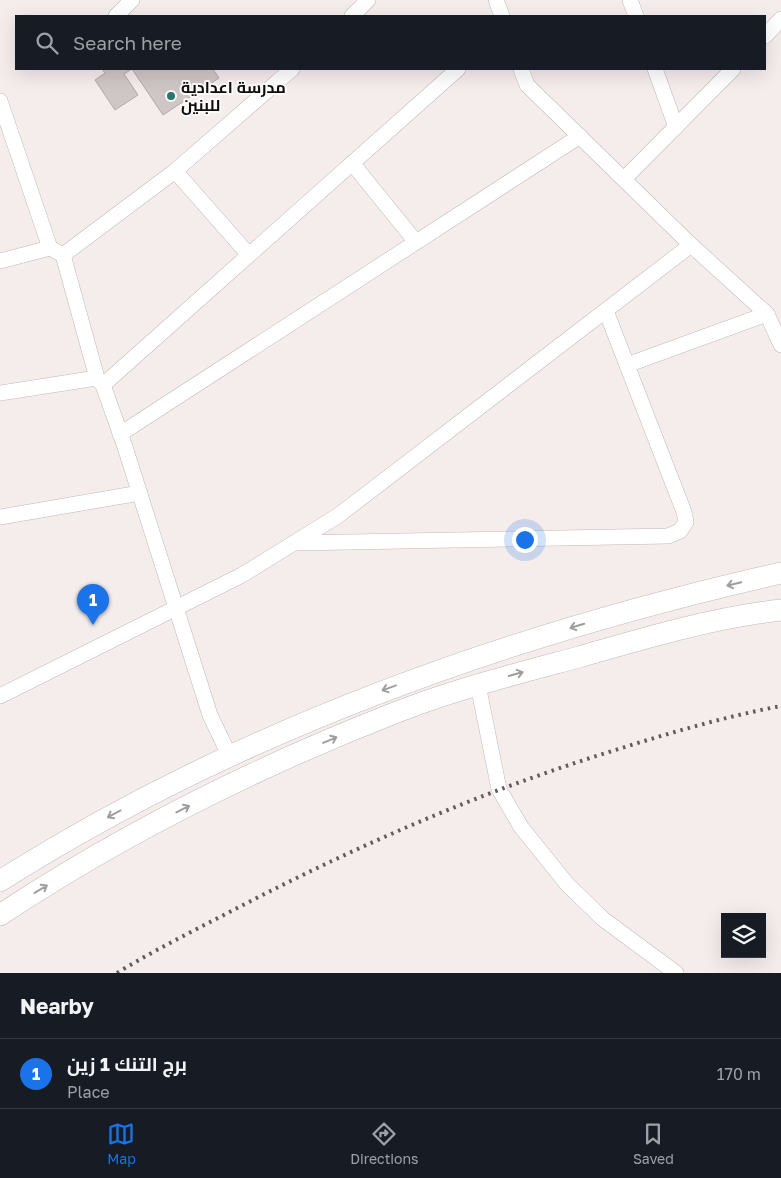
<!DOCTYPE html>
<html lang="en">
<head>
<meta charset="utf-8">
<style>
  :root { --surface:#171b24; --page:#20242c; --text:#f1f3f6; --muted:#9ea1a6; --line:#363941; --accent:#1a73e8 }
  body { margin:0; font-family:"Golos Text",Cairo,sans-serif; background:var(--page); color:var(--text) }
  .controls { position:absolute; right:15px; bottom:15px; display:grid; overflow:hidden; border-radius:0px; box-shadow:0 5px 20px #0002 }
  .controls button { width:45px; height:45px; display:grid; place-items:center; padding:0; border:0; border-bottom:1px solid var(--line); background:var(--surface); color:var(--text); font:25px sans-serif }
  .you { position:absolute; left:524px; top:539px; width:18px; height:18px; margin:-12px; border:4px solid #fff; border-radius:50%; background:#1a73e8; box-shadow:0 0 0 8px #1a73e833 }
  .badge { display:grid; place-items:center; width:32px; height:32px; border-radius:50%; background:var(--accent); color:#fff; font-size:16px; font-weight:700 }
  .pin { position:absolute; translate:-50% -41px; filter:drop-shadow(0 1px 2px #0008) }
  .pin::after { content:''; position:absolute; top:26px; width:18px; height:15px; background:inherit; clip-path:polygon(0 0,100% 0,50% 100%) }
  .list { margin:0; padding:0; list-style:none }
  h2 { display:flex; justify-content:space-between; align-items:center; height:65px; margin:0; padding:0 20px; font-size:21px }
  h2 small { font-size:16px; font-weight:400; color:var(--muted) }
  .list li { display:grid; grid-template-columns:32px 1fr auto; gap:15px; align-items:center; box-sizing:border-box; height:70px; padding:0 20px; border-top:1px solid var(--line) }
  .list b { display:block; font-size:19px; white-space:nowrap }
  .list p { margin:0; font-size:16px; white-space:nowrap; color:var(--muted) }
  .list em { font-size:16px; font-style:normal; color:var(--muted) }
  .icon { flex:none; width:28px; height:28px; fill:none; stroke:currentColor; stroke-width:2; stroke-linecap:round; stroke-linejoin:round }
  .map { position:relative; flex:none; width:781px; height:973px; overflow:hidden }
  .search { position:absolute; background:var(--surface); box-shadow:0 5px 20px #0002; left:15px; right:15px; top:15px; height:55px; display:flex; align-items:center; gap:12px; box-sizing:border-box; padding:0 18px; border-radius:0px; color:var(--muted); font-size:19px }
  .sheet { height:135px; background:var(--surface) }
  nav { display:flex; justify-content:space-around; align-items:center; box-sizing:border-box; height:70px; border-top:1px solid var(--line); background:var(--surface); font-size:14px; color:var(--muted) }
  nav a { display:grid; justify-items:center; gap:2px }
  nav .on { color:var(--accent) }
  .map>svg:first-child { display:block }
  .building { fill:#cfc6c6; stroke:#b3aaab }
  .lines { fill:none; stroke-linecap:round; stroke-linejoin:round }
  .minor-casing { stroke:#c1b8b8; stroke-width:16 }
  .secondary-casing { stroke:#c1b8b8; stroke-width:22 }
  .minor { stroke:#fff; stroke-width:15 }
  .secondary { stroke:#fff; stroke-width:21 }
  .rail { stroke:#615c5c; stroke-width:4; stroke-dasharray:2.5 5; stroke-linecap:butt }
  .oneway { stroke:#9f9e9e }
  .poi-dot { fill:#2a7472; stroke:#fefbfb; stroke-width:2 }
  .labels { text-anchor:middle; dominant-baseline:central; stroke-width:4; stroke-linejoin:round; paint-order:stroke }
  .poi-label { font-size:16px; font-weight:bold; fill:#0e0c0c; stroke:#fefbfb; text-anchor:start }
</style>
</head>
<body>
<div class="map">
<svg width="781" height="973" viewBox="0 0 781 973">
  <rect width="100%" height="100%" fill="#f5ecec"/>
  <g class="building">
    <polygon points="102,69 132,69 124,74 138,95 115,110 95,80 105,73"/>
    <polygon points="132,69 213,69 219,78 163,115"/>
  </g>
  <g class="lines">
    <g class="minor-casing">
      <g id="minor">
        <polyline points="496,0 502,16"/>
        <polyline points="630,0 636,16"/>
        <polyline points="116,16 132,0"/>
        <polyline points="352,16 368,0"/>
        <polyline points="765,36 781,19"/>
        <polyline points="521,69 527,85 691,245 767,314 781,345"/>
        <polyline points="655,69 676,127"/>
        <polyline points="0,101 50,248 63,255 97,378 103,385 125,447 210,715 230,757"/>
        <polyline points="352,163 416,242"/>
        <polyline points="175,171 249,255"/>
        <polyline points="624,179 733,69"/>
        <polyline points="63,255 175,171 292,69"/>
        <polyline points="0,261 50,248"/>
        <polyline points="627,365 767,314"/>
        <polyline points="103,385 458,69"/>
        <polyline points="0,393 97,378"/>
        <polyline points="120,434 580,136"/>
        <polyline points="0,517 140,493"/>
        <polyline points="296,543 668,536 680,531 686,522 684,512 606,311"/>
        <polyline points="478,685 499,789 521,827 567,884 603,919 676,973"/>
        <polyline points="0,696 242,575 339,515 691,245"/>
      </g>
    </g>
    <g class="secondary-casing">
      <g id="secondary">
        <path d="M0,881C238,730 507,635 781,573"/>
        <path d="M0,915C121,835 257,767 392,714C452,690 516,674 579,657C645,638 712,618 781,610"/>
      </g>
    </g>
    <use href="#minor" class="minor"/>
    <use href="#secondary" class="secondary"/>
    <path class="rail" d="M117,973C158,948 201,927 243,905C363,843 481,792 609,752C666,734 723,717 781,706"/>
  </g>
  <defs><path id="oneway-shaft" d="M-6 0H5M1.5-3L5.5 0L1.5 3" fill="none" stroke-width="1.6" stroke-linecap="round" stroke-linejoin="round" transform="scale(1.25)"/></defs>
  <g class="oneway">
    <use href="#oneway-shaft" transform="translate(734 584) rotate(166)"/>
    <use href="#oneway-shaft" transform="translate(577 626) rotate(163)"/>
    <use href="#oneway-shaft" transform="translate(516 674) rotate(-16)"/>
    <use href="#oneway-shaft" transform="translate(389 688) rotate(160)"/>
    <use href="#oneway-shaft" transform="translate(330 740) rotate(-23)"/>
    <use href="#oneway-shaft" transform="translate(183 809) rotate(-27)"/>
    <use href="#oneway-shaft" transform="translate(114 814) rotate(152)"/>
    <use href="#oneway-shaft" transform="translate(41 889) rotate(-31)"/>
  </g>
  <circle class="poi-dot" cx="171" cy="96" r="5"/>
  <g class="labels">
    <g class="poi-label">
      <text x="181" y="87">مدرسة اعدادية<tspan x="181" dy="18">للبنين</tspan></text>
    </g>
  </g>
</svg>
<div class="controls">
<button><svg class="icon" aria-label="layers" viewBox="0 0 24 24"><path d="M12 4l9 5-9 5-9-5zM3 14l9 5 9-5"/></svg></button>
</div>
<div class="you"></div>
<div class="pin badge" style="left:93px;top:625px">1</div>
<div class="search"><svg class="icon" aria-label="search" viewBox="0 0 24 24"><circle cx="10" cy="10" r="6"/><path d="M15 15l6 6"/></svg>Search here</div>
</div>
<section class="sheet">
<h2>Nearby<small></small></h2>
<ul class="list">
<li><span class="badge">1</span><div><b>برج التنك 1 زين</b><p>Place</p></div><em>170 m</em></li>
</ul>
</section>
<nav>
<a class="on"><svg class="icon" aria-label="map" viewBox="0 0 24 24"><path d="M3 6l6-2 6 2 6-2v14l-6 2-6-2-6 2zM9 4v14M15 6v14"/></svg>Map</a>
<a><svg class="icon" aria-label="directions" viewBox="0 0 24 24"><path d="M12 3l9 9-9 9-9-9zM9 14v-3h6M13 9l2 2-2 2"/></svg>Directions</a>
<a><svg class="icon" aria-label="saved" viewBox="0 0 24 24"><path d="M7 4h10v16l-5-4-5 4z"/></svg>Saved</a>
</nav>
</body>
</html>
